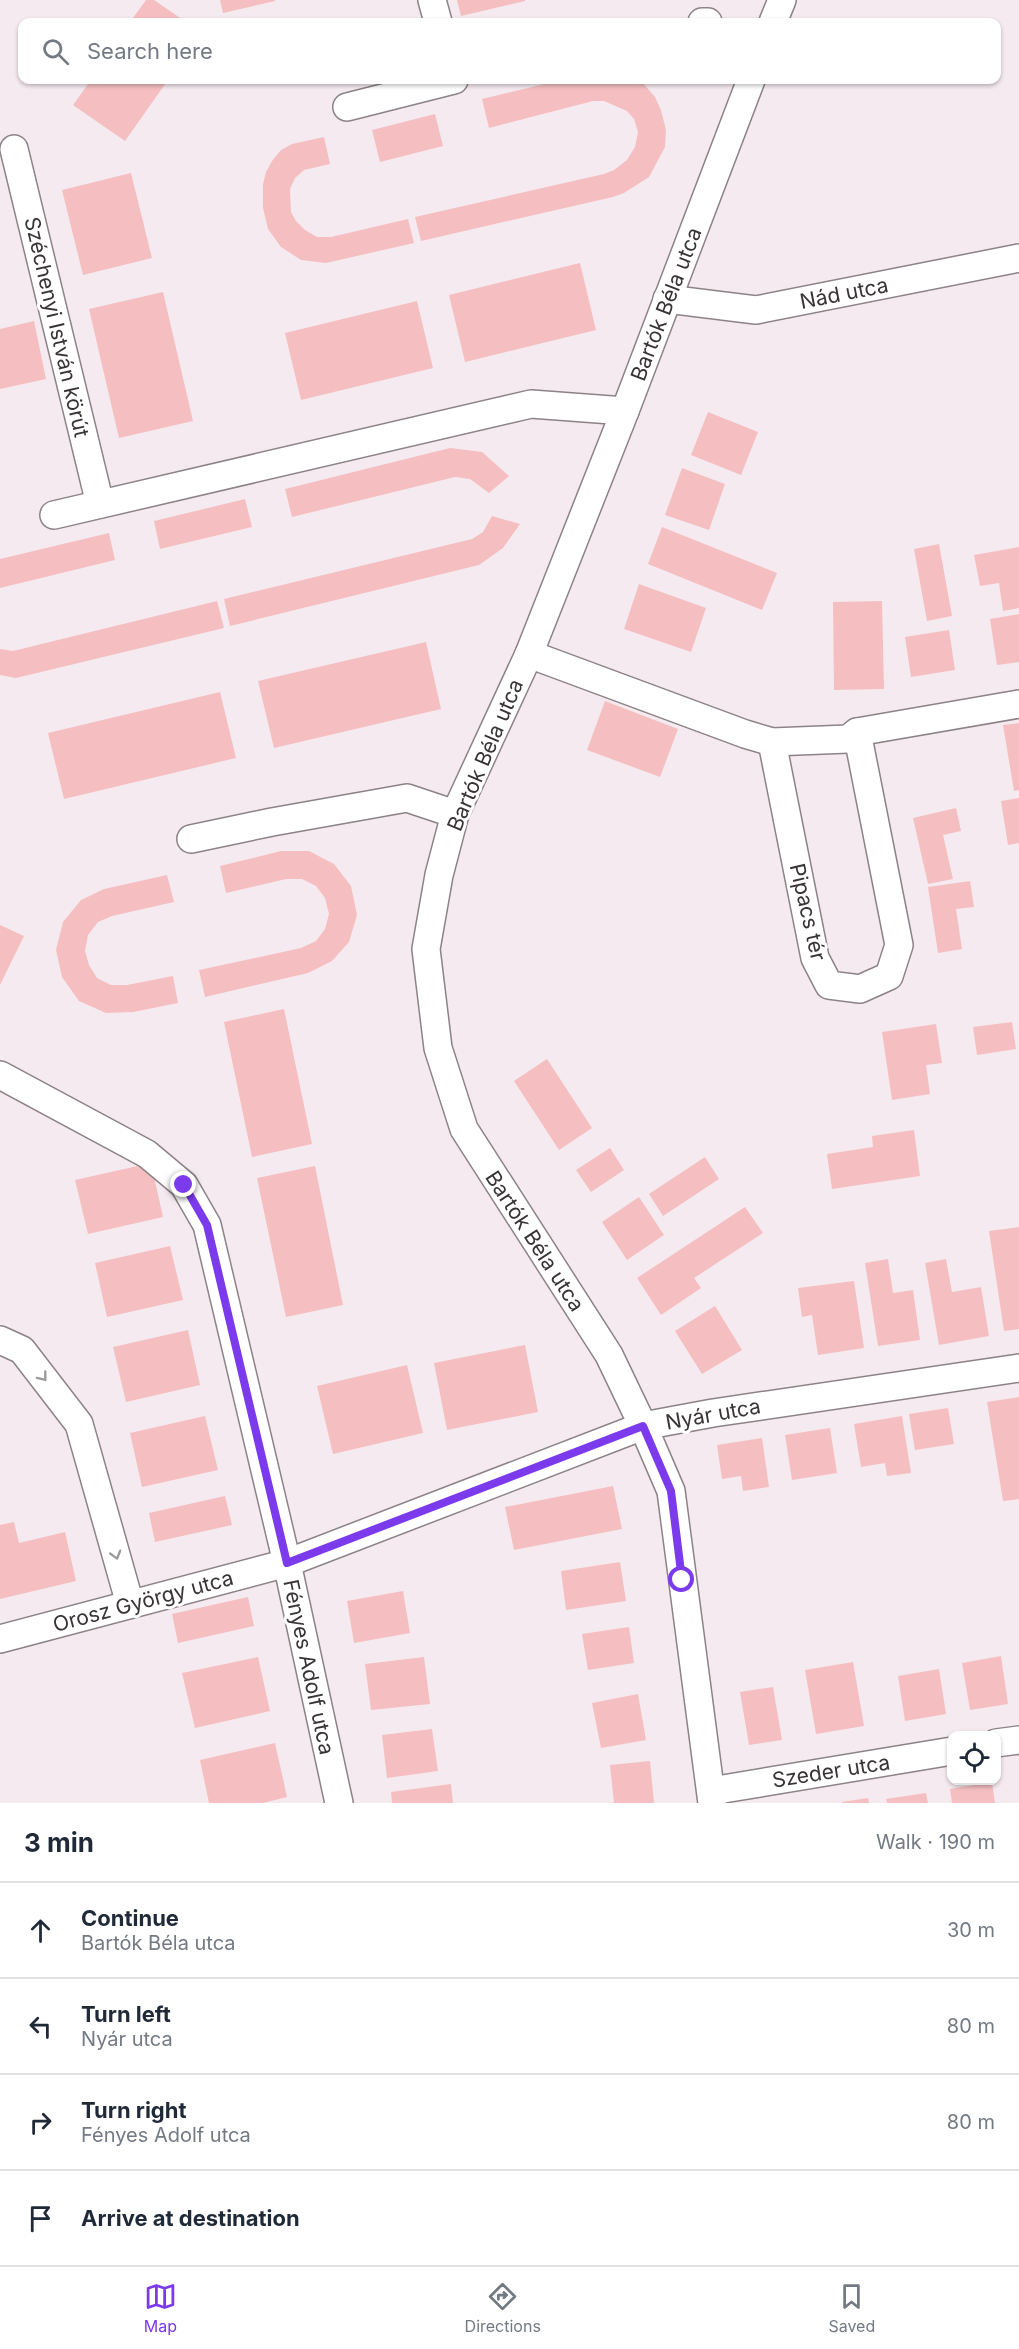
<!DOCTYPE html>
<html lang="en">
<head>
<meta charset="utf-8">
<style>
  :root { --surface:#fff; --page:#f2f2f3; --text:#1f2937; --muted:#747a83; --line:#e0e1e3; --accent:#7c3aed }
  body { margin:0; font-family:Inter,sans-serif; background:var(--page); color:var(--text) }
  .controls { position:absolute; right:18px; bottom:18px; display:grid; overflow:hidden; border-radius:12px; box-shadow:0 2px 4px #0004 }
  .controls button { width:54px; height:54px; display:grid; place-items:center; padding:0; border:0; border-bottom:2px solid var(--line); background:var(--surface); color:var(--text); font:30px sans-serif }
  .stop { position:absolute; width:18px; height:18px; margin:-14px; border:4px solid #7c3aed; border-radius:50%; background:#fff }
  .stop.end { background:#7c3aed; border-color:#fff; box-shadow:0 2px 6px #0008 }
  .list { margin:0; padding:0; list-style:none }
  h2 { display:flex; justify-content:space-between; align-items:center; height:78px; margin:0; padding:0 24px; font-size:26px }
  h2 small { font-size:20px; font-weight:400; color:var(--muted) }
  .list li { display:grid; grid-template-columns:39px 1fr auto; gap:18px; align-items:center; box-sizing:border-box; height:96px; padding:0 24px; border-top:2px solid var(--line) }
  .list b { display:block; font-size:22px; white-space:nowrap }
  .list p { margin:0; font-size:20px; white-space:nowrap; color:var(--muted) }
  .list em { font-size:20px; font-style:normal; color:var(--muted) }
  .icon { flex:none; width:33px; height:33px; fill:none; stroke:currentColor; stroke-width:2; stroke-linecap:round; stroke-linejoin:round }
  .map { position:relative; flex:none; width:1019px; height:1803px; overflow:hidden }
  .search { position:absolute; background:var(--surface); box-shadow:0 2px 4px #0004; left:18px; right:18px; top:18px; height:66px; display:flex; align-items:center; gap:15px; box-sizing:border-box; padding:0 21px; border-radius:12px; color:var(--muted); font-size:22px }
  .sheet { height:462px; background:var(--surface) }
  nav { display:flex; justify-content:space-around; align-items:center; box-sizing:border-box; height:84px; border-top:2px solid var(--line); background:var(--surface); font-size:16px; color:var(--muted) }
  nav a { display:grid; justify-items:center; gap:3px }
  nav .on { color:var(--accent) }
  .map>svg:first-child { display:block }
  .building { fill:#f5bfc1 }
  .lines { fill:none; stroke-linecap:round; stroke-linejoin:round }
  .street-casing { stroke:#8c8287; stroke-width:30 }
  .street { stroke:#fff; stroke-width:27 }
  .oneway { stroke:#9c9a9a }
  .route { stroke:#7c3aed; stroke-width:8 }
  .labels { text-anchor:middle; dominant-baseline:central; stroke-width:6; stroke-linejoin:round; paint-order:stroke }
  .street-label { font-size:21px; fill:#383436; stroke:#fff }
</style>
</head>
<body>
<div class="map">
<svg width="1019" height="1803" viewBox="0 0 1019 1803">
  <rect width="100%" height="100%" fill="#f5eaf0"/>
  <g class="building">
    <polygon points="146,0 154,0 186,22 130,22"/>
    <polygon points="220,0 275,0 275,1 223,13"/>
    <polygon points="457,0 525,0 525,1 461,16"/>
    <polygon points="91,80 168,80 125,141 73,105"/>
    <polygon points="561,80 634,80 643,83 655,97 661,110 666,130 665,147 649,177 624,193 613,197 421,241 415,217 604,174 614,170 627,160 635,147 638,132 634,119 627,111 604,101 593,101 489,128 482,99"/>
    <polygon points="435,114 443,146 380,162 372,130"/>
    <polygon points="324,137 330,164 304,170 295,178 290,189 291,212 296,221 305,230 317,237 331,237 408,219 414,243 326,263 301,260 281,247 268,229 263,208 263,184 266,172 272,161 281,150 292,144"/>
    <polygon points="131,173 152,258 83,275 62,190"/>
    <polygon points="580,263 596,330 465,362 449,295"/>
    <polygon points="163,292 193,421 119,438 89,309"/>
    <polygon points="417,301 433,368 301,400 285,333"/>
    <polygon points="34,321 46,379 0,389 0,329"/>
    <polygon points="708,412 758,432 741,475 691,455"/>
    <polygon points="450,448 482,452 509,476 489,493 470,479 455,477 292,517 285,489"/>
    <polygon points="682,468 725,484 709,530 665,515"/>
    <polygon points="245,499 252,527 160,549 154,521"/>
    <polygon points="492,516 520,524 503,548 479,565 230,626 224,599 472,539 483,532"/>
    <polygon points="662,527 777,573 762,610 648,564"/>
    <polygon points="109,533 115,560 0,588 0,559"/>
    <polygon points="939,544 952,616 927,621 914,549"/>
    <polygon points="1019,547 1019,608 1003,611 999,583 980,586 974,555"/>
    <polygon points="639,584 706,608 691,652 624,629"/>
    <polygon points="217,601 224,628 16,678 0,675 0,649 13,651"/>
    <polygon points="882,601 884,689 834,690 833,602"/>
    <polygon points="1019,614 1019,662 997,665 990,619"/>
    <polygon points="949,630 955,670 911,677 905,637"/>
    <polygon points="426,642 441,709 274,748 258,681"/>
    <polygon points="220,692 236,758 64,799 48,733"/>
    <polygon points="605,701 678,729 660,777 587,750"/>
    <polygon points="1019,723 1019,790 1014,791 1003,725"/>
    <polygon points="1019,798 1019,843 1008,845 1001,801"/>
    <polygon points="956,808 961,831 943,835 953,879 928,884 913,818"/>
    <polygon points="281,851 309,851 334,864 351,886 357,915 349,942 332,961 308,973 205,997 199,970 301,948 316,941 325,929 329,914 325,898 316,886 302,879 286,879 226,893 220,866"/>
    <polygon points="167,875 174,902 112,916 98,922 88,935 85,951 89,965 97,978 111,985 127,985 173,976 178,1003 133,1012 106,1013 79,1001 62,977 56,950 63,922 81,900 104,889"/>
    <polygon points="970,881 974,907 956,909 962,949 938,953 928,887"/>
    <polygon points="0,925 24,936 0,985"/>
    <polygon points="284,1009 312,1144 252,1157 224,1022"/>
    <polygon points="1012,1022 1016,1049 977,1055 973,1027"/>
    <polygon points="936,1024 942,1063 926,1065 930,1094 892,1100 882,1032"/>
    <polygon points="547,1059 592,1128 559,1150 514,1081"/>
    <polygon points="914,1130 920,1176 832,1189 827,1154 873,1147 872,1136"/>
    <polygon points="610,1148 624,1170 591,1192 576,1170"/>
    <polygon points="705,1157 719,1179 663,1216 649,1194"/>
    <polygon points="151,1163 163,1217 88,1234 75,1180"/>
    <polygon points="315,1166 343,1305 286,1317 257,1178"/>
    <polygon points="639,1197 664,1235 627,1260 602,1222"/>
    <polygon points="745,1207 763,1233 694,1278 701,1288 661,1315 637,1278"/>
    <polygon points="1019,1227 1019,1329 1004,1331 989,1231"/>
    <polygon points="170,1246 183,1300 107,1317 95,1263"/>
    <polygon points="888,1259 893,1293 913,1290 920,1340 878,1346 865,1263"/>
    <polygon points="946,1259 952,1292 981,1287 989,1336 939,1345 925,1263"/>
    <polygon points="854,1281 864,1348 818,1355 812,1315 802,1317 798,1288"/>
    <polygon points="715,1306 742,1350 702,1374 675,1331"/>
    <polygon points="188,1330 200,1385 126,1402 113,1347"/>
    <polygon points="525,1345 538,1412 447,1430 434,1363"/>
    <polygon points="407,1365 423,1433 333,1454 317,1386"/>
    <polygon points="1019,1397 1019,1499 1003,1501 987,1402"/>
    <polygon points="948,1408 954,1444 915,1450 909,1414"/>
    <polygon points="205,1416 218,1470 142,1487 130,1433"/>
    <polygon points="902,1416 911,1473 887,1476 885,1463 861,1467 854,1424"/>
    <polygon points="830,1428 837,1473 792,1480 785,1435"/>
    <polygon points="762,1438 769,1487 743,1491 741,1476 722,1479 717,1445"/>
    <polygon points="613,1486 622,1529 514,1550 505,1507"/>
    <polygon points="225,1496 232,1525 155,1542 149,1513"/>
    <polygon points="14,1522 19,1543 65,1532 76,1581 0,1599 0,1525"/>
    <polygon points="620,1562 626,1601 566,1610 561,1571"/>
    <polygon points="403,1591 410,1633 354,1643 347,1601"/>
    <polygon points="248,1597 254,1626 178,1643 172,1614"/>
    <polygon points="629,1627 634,1663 588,1670 582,1634"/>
    <polygon points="1001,1656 1008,1704 970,1710 962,1663"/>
    <polygon points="258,1657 270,1711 195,1728 182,1673"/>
    <polygon points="424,1657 430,1704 371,1710 365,1664"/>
    <polygon points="853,1662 864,1726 816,1734 805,1670"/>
    <polygon points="939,1669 946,1714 905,1721 898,1676"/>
    <polygon points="773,1687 782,1740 749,1745 740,1692"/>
    <polygon points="638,1694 646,1740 601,1748 592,1703"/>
    <polygon points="432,1729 438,1771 387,1778 382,1735"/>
    <polygon points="275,1743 287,1797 263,1803 209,1803 200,1760"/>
    <polygon points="650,1761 654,1803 614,1803 610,1765"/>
    <polygon points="992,1782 995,1803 952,1803 950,1789"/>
    <polygon points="451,1784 453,1803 392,1803 391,1792"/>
    <polygon points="926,1793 928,1803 887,1803 886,1799"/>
    <polygon points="868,1798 869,1803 842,1803 842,1802"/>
  </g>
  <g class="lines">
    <g class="street-casing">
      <g id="street">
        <polyline points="432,0 438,22"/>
        <polyline points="702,22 708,22"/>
        <polyline points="773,22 782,0"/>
        <polyline points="347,107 454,80"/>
        <polyline points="14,149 100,504"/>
        <polyline points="667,299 756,310 1019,258"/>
        <polyline points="54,515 531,404 625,411"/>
        <polyline points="529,654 745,734 772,742 848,739 857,732 1019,704"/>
        <polyline points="772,742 815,958 829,985 860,989 889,976 899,945 857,732"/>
        <polyline points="191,839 272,822 407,798 455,814"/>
        <polyline points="0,1075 147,1154 184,1185 207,1225 287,1563 339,1803"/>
        <polyline points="0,1340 22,1350 79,1424 130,1604"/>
        <polyline points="0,1639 287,1563 643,1426 713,1413 1019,1368"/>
        <polyline points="996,1743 1019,1740"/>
        <polyline points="711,1791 952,1751"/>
        <polyline points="712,1803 671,1491 643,1426 609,1355 464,1129 438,1048 426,949 439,875 455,814 529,654 625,411 751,80"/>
      </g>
    </g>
    <use href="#street" class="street"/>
  </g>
  <defs><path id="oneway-chevron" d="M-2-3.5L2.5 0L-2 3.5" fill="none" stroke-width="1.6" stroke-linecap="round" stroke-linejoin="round" transform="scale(1.5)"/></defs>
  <g class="oneway">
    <use href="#oneway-chevron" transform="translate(43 1377) rotate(52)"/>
    <use href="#oneway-chevron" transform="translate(116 1555) rotate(74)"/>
  </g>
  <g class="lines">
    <polyline class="route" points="184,1185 207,1225 287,1563 643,1426 671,1491 682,1580"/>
  </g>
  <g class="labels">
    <g class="street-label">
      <text transform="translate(844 293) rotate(-11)">Nád utca</text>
      <text transform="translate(666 304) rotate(-69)">Bartók Béla utca</text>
      <text transform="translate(57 327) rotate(77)">Széchenyi István körút</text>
      <text transform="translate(485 755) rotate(-67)">Bartók Béla utca</text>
      <text transform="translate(808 912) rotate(77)">Pipacs tér</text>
      <text transform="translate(535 1241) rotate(57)">Bartók Béla utca</text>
      <text transform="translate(713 1414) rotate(-10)">Nyár utca</text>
      <text transform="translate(143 1601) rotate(-15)">Orosz György utca</text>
      <text transform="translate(309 1667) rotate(78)">Fényes Adolf utca</text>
      <text transform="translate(831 1771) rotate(-9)">Szeder utca</text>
    </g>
  </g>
</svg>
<div class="controls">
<button><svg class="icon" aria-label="locate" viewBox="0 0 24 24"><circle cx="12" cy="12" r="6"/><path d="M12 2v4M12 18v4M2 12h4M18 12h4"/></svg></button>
</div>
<div class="stop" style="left:682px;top:1580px"></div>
<div class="stop end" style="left:184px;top:1185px"></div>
<div class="search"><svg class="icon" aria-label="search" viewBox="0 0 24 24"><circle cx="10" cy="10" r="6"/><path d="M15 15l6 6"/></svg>Search here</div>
</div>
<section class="sheet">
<h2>3 min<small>Walk · 190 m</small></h2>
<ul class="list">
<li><svg class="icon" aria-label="ahead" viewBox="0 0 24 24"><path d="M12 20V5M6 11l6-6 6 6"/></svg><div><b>Continue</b><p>Bartók Béla utca</p></div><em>30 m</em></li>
<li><svg class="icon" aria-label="left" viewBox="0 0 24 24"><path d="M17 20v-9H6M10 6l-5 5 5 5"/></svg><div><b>Turn left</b><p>Nyár utca</p></div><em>80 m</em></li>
<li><svg class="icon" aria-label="right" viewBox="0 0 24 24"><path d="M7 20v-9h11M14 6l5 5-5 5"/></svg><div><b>Turn right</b><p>Fényes Adolf utca</p></div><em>80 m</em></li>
<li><svg class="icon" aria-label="arrive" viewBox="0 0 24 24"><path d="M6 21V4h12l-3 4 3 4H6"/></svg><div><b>Arrive at destination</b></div></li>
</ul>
</section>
<nav>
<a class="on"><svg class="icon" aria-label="map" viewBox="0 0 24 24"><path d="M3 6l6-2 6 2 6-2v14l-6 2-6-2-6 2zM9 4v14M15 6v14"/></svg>Map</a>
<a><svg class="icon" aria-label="directions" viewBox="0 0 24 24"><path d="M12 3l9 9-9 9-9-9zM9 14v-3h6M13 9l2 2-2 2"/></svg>Directions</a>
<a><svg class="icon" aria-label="saved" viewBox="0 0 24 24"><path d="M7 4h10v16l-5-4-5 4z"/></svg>Saved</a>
</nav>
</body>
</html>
